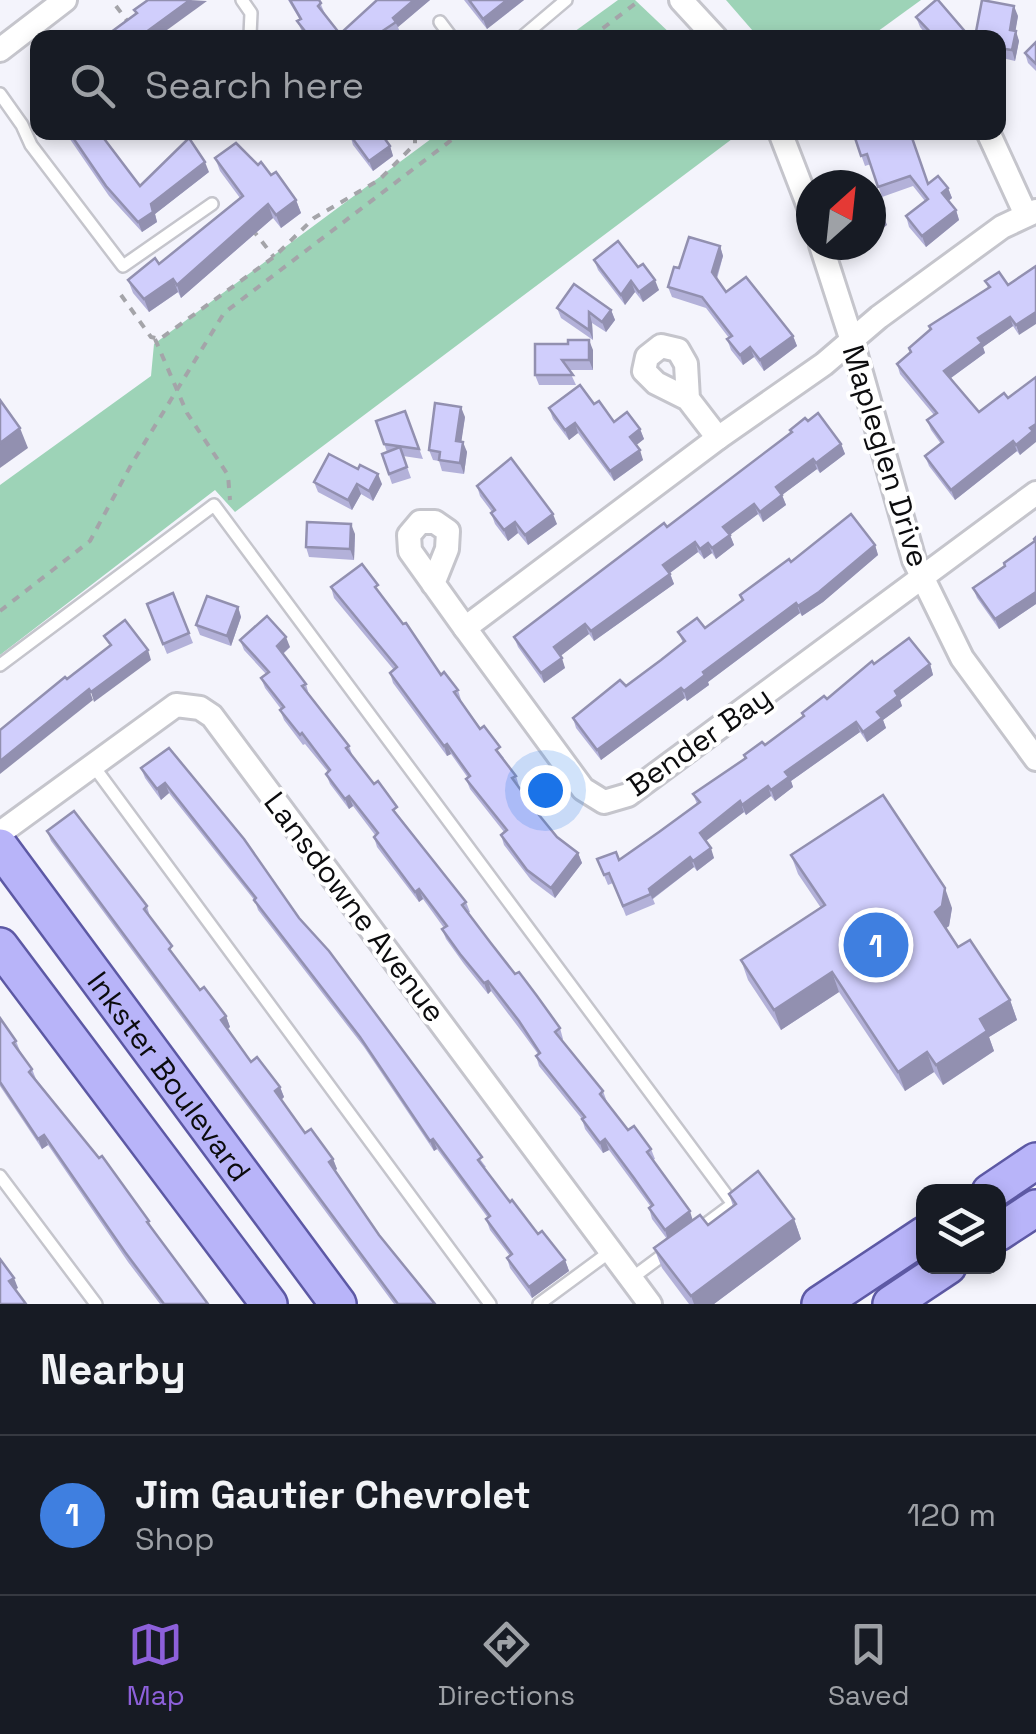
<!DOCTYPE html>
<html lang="en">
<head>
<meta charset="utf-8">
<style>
  :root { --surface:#171b24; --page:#20242c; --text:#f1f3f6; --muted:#9ea1a6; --line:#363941; --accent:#8d60da }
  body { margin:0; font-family:"Space Grotesk",sans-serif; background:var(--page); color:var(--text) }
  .controls { position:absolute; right:30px; bottom:30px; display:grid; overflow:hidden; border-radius:20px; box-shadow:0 5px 15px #0003 }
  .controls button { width:90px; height:90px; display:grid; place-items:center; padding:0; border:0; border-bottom:2px solid var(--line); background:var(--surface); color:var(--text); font:50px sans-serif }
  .compass { position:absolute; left:796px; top:170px; width:90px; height:90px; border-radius:50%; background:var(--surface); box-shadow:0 5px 15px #0003; rotate:27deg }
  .you { position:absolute; left:545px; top:790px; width:35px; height:35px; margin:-25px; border:8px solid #fff; border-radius:50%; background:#1a73e8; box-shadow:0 0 0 15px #1a73e833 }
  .badge { display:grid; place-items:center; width:65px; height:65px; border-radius:50%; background:var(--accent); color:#fff; font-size:32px; font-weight:700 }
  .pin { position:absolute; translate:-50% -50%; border:5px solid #fff; box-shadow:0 2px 10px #0006 }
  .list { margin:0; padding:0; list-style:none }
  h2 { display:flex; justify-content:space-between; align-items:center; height:130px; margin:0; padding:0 40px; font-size:42px }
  h2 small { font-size:32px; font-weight:400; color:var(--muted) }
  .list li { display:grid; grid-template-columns:65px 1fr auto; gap:30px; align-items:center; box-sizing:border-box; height:160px; padding:0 40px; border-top:2px solid var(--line) }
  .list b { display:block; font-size:38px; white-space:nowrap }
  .list p { margin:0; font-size:32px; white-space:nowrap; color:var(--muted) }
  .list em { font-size:32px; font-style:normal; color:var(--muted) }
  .icon { flex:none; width:55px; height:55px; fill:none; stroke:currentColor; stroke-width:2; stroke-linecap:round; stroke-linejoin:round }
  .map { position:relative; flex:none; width:1036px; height:1304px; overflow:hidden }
  .search { position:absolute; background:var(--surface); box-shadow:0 5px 15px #0003; left:30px; right:30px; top:30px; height:110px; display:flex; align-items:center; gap:25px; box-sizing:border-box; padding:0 35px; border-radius:20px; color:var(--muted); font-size:38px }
  .sheet { height:290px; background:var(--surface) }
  nav { display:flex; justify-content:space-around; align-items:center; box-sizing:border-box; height:140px; border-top:2px solid var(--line); background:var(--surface); font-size:28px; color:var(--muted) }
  nav a { display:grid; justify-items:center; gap:5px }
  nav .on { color:var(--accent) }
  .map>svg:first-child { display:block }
  .green { fill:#9dd3b7 }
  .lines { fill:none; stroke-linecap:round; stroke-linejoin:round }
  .lane-casing { stroke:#c5c5cc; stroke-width:16 }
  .street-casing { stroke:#c5c5cc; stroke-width:28 }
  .primary-casing { stroke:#5d59a4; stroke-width:40 }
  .path { stroke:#a4a4a9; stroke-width:4; stroke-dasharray:8 8; stroke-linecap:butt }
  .lane { stroke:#fff; stroke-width:11 }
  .street { stroke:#fff; stroke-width:22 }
  .primary { stroke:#b8b4f9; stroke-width:35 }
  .wall { fill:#b3b1d9 }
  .shaded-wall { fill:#9290b0 }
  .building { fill:#d0cefc; stroke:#9290b0; stroke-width:2.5 }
  .labels { text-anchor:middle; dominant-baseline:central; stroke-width:8; stroke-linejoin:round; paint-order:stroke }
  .street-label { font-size:30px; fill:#0c0c0e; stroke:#fff }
</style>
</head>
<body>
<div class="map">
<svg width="1036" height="1304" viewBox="0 0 1036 1304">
  <rect width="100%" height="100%" fill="#f4f4fc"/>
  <g class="green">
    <polygon points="618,0 635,0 674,37 567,37"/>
    <polygon points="726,0 921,0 870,37 759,38"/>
    <polygon points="439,133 740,133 235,512 215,490 0,655 0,485 151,376 154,344"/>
  </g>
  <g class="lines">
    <g class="lane-casing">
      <g id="lane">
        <polyline points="242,0 251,13 250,35 246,38"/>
        <polyline points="440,22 452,38"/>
        <polyline points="521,38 566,0"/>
        <polyline points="0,94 22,125 31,145 123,266 212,204"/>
        <polyline points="0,665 214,505 733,1204 694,1233"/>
        <polyline points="92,764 490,1304"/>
        <polyline points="0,1176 96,1304"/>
        <polyline points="632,1278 667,1252"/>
        <polyline points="539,1304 611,1251"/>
      </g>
    </g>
    <g class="street-casing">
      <g id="street">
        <polyline points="681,0 716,38"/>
        <polyline points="0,50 65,0"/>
        <polyline points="780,132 811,212"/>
        <polyline points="988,132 1026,215"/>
        <polyline points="1036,211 1002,227 879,317 824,364 718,438 465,628 583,789 604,802 628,795 1036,493"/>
        <polyline points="821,245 852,341 914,560 962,658 1036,759"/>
        <polyline points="688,399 656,383 644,371 647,357 661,346 678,350 686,364 688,399 718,438"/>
        <polyline points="433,584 447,549 448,531 435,522 420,522 409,535 410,551 465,628"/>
        <polyline points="0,833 176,705 200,708 212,716 650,1304"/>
      </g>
    </g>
    <g class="primary-casing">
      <g id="primary">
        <path id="s1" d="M0,847L338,1304"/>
        <polyline points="0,946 269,1304"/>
        <polyline points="990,1192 1036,1161"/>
        <polyline points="998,1233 1036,1208"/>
        <polyline points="820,1304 924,1235"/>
        <polyline points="891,1304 948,1266"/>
      </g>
    </g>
    <g class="path">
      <polyline points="116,6 128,22"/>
      <polyline points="590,38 640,0"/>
      <polyline points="252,229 274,257"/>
      <polyline points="121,295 151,337 160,339 274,257 314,218 379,180 415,144 415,136 410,132"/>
      <polyline points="155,339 187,413 228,475 230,500"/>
      <polyline points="0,611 90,541 131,465 224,313 462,132"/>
    </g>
    <use href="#lane" class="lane"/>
    <use href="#street" class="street"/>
    <use href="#primary" class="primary"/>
  </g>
  <g class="wall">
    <polygon points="288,0 319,0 325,14 340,34 377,0 430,0 398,27 400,33 392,38 305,38 297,21 300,20"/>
    <polygon points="464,0 524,0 487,29"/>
    <polygon points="1018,16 1015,31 1019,41 1015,61 998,57 998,38"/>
    <polygon points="916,17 969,38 929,38 920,27"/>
    <polygon points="1036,42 1036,71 1028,63 1025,53"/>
    <polygon points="65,132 99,132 140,186 209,172 155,214 157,222 142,232 109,196"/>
    <polygon points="853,132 928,184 948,188 952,198 948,201 956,210 959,220 926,247 909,227 906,216 925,201 913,186 882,197 871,164 865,166"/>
    <polygon points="350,135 390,146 393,156 373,171 353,145"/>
    <polygon points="215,158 258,165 271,175 296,200 301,213 281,228 273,218 181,298 178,292 149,312 133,293 128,280 159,264 240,198 220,171"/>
    <polygon points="720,246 723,256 717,279 726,292 793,336 797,346 764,371 754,357 743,365 731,350 727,339 729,338 706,308 672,297 668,287 679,268"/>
    <polygon points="594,260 638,267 659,290 643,302 635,292 625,305 598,270"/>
    <polygon points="999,272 1019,335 1013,326 983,347 985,353 951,378 979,412 1008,398 1036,377 1036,436 1020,455 1017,451 955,500 929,466 925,456 941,444 931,430 927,420 934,415 900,374 897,364 910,353 909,348 930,330 929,326 988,288 985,281"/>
    <polygon points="557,308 611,310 615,320 606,332 592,323 593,340 561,318"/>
    <polygon points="535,344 593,350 593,370 569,370 576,385 539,385 535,375"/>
    <polygon points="594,404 614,422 640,429 644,439 636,445 643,460 614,481 578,433 569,440 553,419 549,408"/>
    <polygon points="405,411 423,459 403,456 411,478 392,484 382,454 387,452 376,421"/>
    <polygon points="465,417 461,441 467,452 464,474 442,471 439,461 433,460 429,450"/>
    <polygon points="808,421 841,444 845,454 820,473 817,469 782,495 786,505 763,522 758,514 730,535 734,545 716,559 712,553 704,559 698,552 670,573 674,584 594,641 589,634 560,656 565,668 544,683 518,647 514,637 667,527 792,433 790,430"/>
    <polygon points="314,482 382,484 373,501 361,494 352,510 318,492"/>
    <polygon points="477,486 557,524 528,545 518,533 508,541 495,524 491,513 492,512 480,496"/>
    <polygon points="355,534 354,560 309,557 306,547"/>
    <polygon points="1036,537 1036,604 999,629 977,598 973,588 1005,566 1004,563 1035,542 1034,539"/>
    <polygon points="875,545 878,555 823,602 802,616 800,613 708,682 709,685 687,701 685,698 601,760 576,728 573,718 626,686 683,643 678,632 705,628 742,601 740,595 791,562"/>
    <polygon points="331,587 381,595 441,675 458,690 461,700 460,701 504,758 503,758 516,776 519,786 518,787 557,837 578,853 582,863 555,898 531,880 504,845 501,835 504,832 470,789 466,779 468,778 451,754 447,756 393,683 390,673 394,670 334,598"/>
    <polygon points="173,593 193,643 167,654 147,604"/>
    <polygon points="238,607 241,617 231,646 200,635 196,625"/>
    <polygon points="240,640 290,647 283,654 306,684 309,695 349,746 353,757 466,902 470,912 468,913 490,942 560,1028 563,1039 562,1040 603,1091 607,1102 628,1130 651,1149 655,1159 653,1160 693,1220 708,1225 733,1206 729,1194 794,1219 801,1239 714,1304 689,1304 662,1268 654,1248 667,1239 652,1219 649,1208 651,1207 609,1150 603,1153 585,1129 582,1119 539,1066 536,1056 538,1054 522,1032 491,991 488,994 464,964 446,939 442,929 444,928 423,899 419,902 377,847 374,837 375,835 353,806 349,809 330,784 326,774 328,772 305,744 303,745 284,720 280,710 281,709 265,688 261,678 266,674 244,650"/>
    <polygon points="874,664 930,664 933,675 900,700 902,706 883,720 886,728 867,742 860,732 791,781 793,787 775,801 771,796 746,815 744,812 706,841 714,858 697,871 694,867 653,899 655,904 626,916 613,883 608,885 597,859 619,860 659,832 697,804 693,794 745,759 744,755 765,745 803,716 802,713 827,699"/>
    <polygon points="169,748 299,918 486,1167 484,1168 510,1202 538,1234 565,1260 569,1271 532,1298 510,1268 507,1258 510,1256 490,1230 486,1219 488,1218 437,1149 434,1151 364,1047 258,910 255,901 169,793 161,800 145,778 141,768"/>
    <polygon points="47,831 147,906 150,917 175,957 200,990 226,1016 230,1027 227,1029 251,1062 280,1087 284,1097 281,1100 305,1133 333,1159 337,1169 335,1171 379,1235 435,1304 394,1304 51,841"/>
    <polygon points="791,855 952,908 949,926 946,928 958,947 1010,1000 1017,1020 989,1037 994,1051 943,1085 934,1072 905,1091 839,992 781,1030 748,980 741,960 821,908 798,874"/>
    <polygon points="0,1018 16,1041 20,1051 32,1069 36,1079 149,1221 152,1230 208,1304 160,1304 128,1262 48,1145 42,1149 0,1086"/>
  </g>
  <g class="shaded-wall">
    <polygon points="190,0 207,1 156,38 138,38"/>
    <polygon points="414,0 430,0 398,27 393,18"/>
    <polygon points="507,0 524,0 487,29 483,19"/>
    <polygon points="1014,6 1018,16 1014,40 1010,30"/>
    <polygon points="1016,31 1019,41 1015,61 1012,50"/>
    <polygon points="390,146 393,156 373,171 369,161"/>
    <polygon points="205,162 209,172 155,214 157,222 142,232 138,222 151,204"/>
    <polygon points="948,188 952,198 946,203 942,193"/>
    <polygon points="296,200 301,213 281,228 276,215"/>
    <polygon points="268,204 273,218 181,298 177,285"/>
    <polygon points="956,210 959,220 926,247 922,236"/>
    <polygon points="883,214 887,225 871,237 871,224"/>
    <polygon points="720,246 723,256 715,282 712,272"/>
    <polygon points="173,279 178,292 149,312 144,299"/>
    <polygon points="655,280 659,290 643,302 639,292"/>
    <polygon points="631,281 635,292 625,305 621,295"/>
    <polygon points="611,310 615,320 606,332 602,322"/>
    <polygon points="589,312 592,323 593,340 589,330"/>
    <polygon points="1036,312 1036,324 1019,335 1016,325"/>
    <polygon points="1010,317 1013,326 983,347 985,353 948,380 944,371 978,338"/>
    <polygon points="793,336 797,346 764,371 760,360"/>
    <polygon points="589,340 593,350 593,370 589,360"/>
    <polygon points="750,347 754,357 743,365 740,355"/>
    <polygon points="461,407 465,417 460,451 456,441"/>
    <polygon points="575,423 578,433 569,440 565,430"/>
    <polygon points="1036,424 1036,442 1020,455 1016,445"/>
    <polygon points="20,428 28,448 0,468 0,443"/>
    <polygon points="640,429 644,439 634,447 630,437"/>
    <polygon points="1013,441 1017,451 955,500 951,490"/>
    <polygon points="463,442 467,452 464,474 460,463"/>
    <polygon points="841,444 845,454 820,473 816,463"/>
    <polygon points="640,450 643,460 614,481 610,471"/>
    <polygon points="813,459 817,469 782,495 786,505 763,522 760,512 776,487"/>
    <polygon points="378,474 382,484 373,501 369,491"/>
    <polygon points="357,484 361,494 352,510 348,500"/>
    <polygon points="754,504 758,514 727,537 723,527"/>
    <polygon points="553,514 557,524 528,545 525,535"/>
    <polygon points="515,522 518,533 508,541 504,530"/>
    <polygon points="351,524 355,534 354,560 350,549"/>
    <polygon points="730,535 734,545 716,559 712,548"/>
    <polygon points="695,542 698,552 667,575 663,565"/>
    <polygon points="708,543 712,553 704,559 700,549"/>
    <polygon points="875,545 878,555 823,602 802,616 798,606"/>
    <polygon points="670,574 674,584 594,641 591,631"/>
    <polygon points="1036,592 1036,604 999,629 995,619"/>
    <polygon points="796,603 800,613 708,682 709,685 687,701 684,691 703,672"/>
    <polygon points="238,607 241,617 231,646 227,636"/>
    <polygon points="585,624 589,634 558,658 554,647"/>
    <polygon points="286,637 290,647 280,656 277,646"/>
    <polygon points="148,650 151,660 94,702 91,692"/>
    <polygon points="562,658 565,668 544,683 541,673"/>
    <polygon points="930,664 933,675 900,700 902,706 883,720 886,728 867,742 863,732 877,712 895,691"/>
    <polygon points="681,688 685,698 601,760 597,750"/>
    <polygon points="89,689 93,700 0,774 0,761"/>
    <polygon points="856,722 860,732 791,781 793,787 775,801 771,790 785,772"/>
    <polygon points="447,744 451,754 447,756 444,746"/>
    <polygon points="165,783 169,793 161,800 157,789"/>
    <polygon points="768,786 771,796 746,815 742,805"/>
    <polygon points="349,796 353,806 349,809 345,799"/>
    <polygon points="740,801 744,812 703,843 700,833"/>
    <polygon points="711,848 714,858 697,871 693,861"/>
    <polygon points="578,853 582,863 555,898 551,888"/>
    <polygon points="690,857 694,867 652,899 649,889"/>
    <polygon points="945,888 952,908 949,926 942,931 935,912"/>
    <polygon points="419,889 423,899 419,902 415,892"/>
    <polygon points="832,972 839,992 781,1030 774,1010"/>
    <polygon points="488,981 491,991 488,994 484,983"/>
    <polygon points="1010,1000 1017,1020 989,1037 994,1051 943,1085 936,1065 980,1019"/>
    <polygon points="226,1016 230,1027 225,1031 221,1020"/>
    <polygon points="927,1052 934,1072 905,1091 898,1072"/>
    <polygon points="280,1087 284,1097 279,1102 275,1091"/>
    <polygon points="44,1135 48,1145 42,1149 38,1139"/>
    <polygon points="433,1139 437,1149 434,1151 430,1141"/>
    <polygon points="605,1139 609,1150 603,1153 600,1143"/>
    <polygon points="333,1159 337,1169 332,1173 329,1162"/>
    <polygon points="690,1211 693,1221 668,1240 665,1230"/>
    <polygon points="794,1219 801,1239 714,1304 694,1304 691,1296"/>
    <polygon points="565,1260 569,1271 532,1298 529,1287"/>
    <polygon points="14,1278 18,1288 13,1291 9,1281"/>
  </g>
  <g class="building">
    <polygon points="148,0 190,0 138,38 103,38 137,13 134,10"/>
    <polygon points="290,0 319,0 321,3 318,6 340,34 377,0 414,0 393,18 396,22 381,32 383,38 305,38 308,35 297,21 301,19"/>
    <polygon points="469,0 507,0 483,19"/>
    <polygon points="936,0 938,0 968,35 965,38 932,38 934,36 916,17"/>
    <polygon points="982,0 1014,6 1010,30 1016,31 1012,50 998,48 998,38 975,37"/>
    <polygon points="1036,42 1036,64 1025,53"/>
    <polygon points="69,132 99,132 140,186 189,138 205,162 151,204 153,212 138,222 106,186"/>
    <polygon points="353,132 380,132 390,146 369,161 350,135"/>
    <polygon points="853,132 870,132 869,134 874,132 910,132 928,184 938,176 948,188 942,193 956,210 922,236 906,216 928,199 910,176 878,187 867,154 861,156"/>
    <polygon points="236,143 258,165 261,162 271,175 276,172 296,200 276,215 268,204 177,285 173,279 144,299 128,280 155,258 159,264 243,196 215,158"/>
    <polygon points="871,199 883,214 871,224"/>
    <polygon points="689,237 720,246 712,272 726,292 746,277 793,336 760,360 750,347 740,355 727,339 732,336 702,297 668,287 674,267 679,268"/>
    <polygon points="618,241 638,267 643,264 655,280 639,292 631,281 621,295 594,260"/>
    <polygon points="1036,266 1036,312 1016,325 1010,317 978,338 982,343 944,371 979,412 1004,393 1008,398 1036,377 1036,424 1030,428 1033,431 1016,445 1013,441 951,490 925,456 943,442 927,420 937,413 897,364 911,352 909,348 931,329 929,326 990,287 985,281 999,272 1008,285"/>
    <polygon points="574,284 611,310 602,322 589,312 589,330 557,308"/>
    <polygon points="568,340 589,340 589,360 562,360 573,375 535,375 535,344 568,344"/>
    <polygon points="580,385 594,404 599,401 614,422 627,412 640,429 630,437 640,450 610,471 575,423 565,430 549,408"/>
    <polygon points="0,400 20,428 0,443"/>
    <polygon points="435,403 461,407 456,441 463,442 460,463 439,460 440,452 429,450"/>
    <polygon points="405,411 419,449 384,444 376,421"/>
    <polygon points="818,413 841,444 816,463 813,459 776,487 782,495 760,512 754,504 723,527 730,535 712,548 708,543 700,549 695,542 663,565 670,574 591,631 585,624 554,647 562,658 541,673 514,637 664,523 667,527 792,432 790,430 805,418 808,421"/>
    <polygon points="400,447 407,467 389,474 382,454"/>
    <polygon points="329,454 358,469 360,465 378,474 369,491 357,484 348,500 314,482"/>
    <polygon points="511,458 553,514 525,535 515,522 504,530 491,513 495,510 477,486"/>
    <polygon points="851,514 875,545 819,592 798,606 796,603 703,672 705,675 684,691 681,688 597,750 573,718 620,680 626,686 661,660 685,641 678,632 697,618 705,628 743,600 740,595 789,559 791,562"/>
    <polygon points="307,522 351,524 350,549 306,547"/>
    <polygon points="1036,537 1036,592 995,619 973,588 1005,566 1004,563 1035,541 1034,539"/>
    <polygon points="362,564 378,585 375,587 403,624 406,623 441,675 444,672 458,690 454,692 480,729 484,726 500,747 496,750 516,776 512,778 539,815 557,837 578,853 551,888 527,870 501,835 507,830 466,779 470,776 447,744 444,746 390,673 397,667 331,587"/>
    <polygon points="173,593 189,633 163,644 147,604"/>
    <polygon points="207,596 238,607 227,636 196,625"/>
    <polygon points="267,616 286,637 277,646 306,684 302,686 349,746 346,748 374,784 378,781 397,807 393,810 466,902 462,905 490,942 515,974 519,972 537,996 560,1028 555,1032 603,1091 600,1094 628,1130 634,1126 651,1149 647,1152 690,1211 665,1230 649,1208 653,1205 634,1178 605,1139 600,1143 582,1119 585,1117 536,1056 540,1053 519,1021 488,981 484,983 460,954 442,929 447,926 419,889 415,892 374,837 378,833 349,796 345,799 326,774 330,770 302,733 300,735 280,710 284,707 261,678 269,672 240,640"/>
    <polygon points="125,620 148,650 91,692 89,689 0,761 0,730 65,677 67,679 111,645 104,636"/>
    <polygon points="909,638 930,664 895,691 898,696 877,712 882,718 863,732 856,722 785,772 789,777 771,790 768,786 742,805 740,801 700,833 711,848 693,861 690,857 649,889 651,894 623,906 609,873 604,875 597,859 616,852 619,860 659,832 700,802 693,794 746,758 744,755 762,742 765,745 804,716 802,713 824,696 827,699 872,661 874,664"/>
    <polygon points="169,748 244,839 299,918 329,951 482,1157 478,1160 510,1202 512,1200 538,1234 542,1231 565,1260 529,1287 507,1258 512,1254 486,1219 490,1216 433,1139 430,1141 360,1037 254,900 256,898 165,783 157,789 141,768"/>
    <polygon points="883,795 945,888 942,906 935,912 958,947 970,940 1010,1000 980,1019 987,1031 936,1065 927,1052 898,1072 832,972 774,1010 741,960 825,905 791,855"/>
    <polygon points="74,811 147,906 144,909 172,946 169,949 200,990 204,987 226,1016 221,1020 251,1062 257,1057 280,1087 275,1091 305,1133 311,1129 333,1159 329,1162 379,1235 435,1304 398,1304 47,831"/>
    <polygon points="0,1018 16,1041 13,1043 32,1069 29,1072 99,1158 102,1156 149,1221 147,1222 208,1304 164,1304 125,1252 44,1135 38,1139 0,1082"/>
    <polygon points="758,1171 794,1219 691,1296 654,1248 700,1215 708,1225 736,1204 729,1194"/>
    <polygon points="0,1259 14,1278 9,1281 26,1304 0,1304"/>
  </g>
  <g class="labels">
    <g class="street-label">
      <text transform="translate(886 456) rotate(73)">Mapleglen Drive</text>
      <text transform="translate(699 741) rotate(-35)">Bender Bay</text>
      <text transform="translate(355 907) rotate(53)">Lansdowne Avenue</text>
      <text stroke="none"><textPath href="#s1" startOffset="285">Inkster Boulevard</textPath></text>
    </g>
  </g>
</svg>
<div class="controls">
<button><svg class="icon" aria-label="layers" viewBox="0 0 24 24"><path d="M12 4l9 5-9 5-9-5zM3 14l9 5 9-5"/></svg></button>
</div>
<svg class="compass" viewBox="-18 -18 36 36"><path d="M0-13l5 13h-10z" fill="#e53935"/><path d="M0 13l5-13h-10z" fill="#9ea1a6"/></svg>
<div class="you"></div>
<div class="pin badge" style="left:876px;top:945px;background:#3f7fe0">1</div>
<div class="search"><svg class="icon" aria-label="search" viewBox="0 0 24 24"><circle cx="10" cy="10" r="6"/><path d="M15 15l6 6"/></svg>Search here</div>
</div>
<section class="sheet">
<h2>Nearby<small></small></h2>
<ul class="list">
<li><span class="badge" style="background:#3f7fe0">1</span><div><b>Jim Gautier Chevrolet</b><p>Shop</p></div><em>120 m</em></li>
</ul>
</section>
<nav>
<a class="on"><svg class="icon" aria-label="map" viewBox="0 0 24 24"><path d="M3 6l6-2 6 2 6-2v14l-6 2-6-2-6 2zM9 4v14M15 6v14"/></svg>Map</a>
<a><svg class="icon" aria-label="directions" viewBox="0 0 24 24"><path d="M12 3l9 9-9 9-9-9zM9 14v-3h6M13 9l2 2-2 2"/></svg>Directions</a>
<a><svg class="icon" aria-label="saved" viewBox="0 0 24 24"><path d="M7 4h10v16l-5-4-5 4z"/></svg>Saved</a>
</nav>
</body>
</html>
